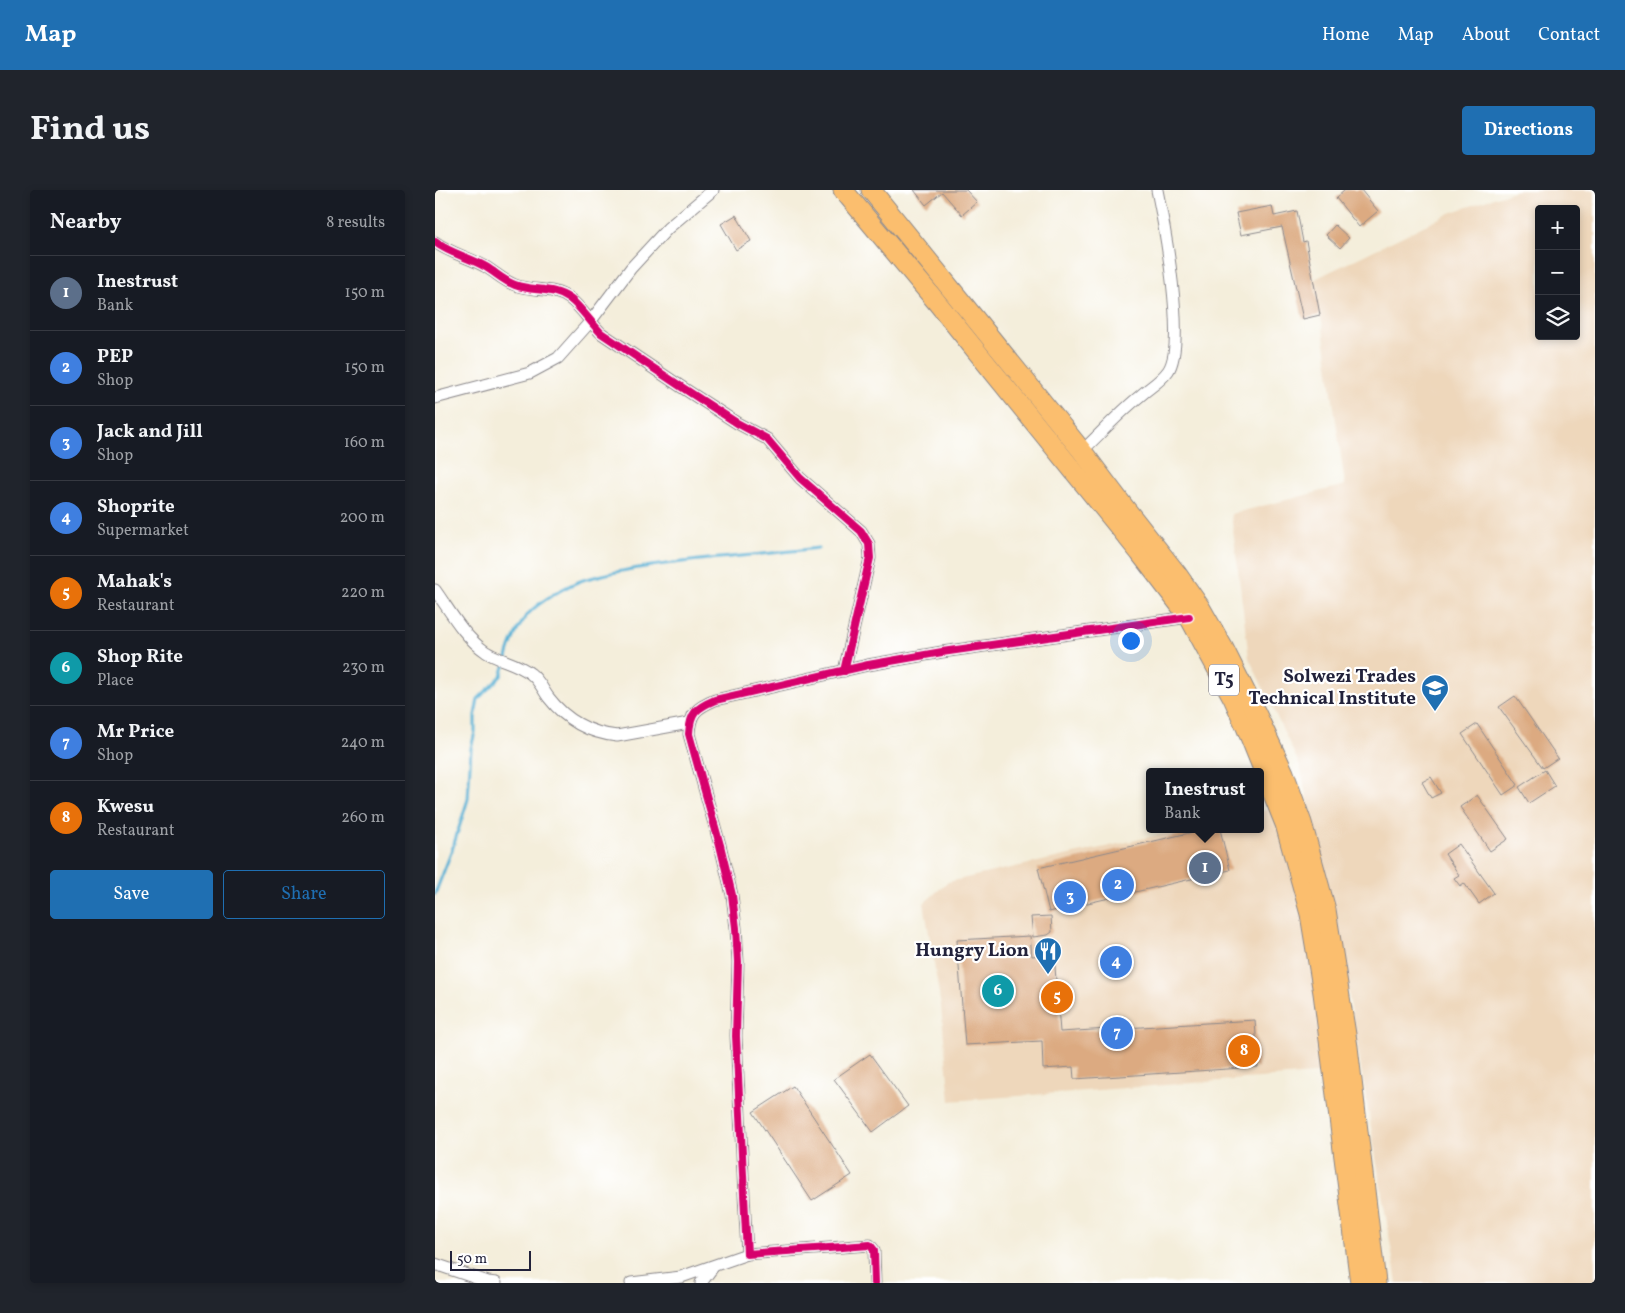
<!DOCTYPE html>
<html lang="en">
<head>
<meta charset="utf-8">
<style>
  :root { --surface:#171b24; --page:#20242c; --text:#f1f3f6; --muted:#9ea1a6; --line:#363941; --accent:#1f6fb2 }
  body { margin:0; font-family:Vollkorn,serif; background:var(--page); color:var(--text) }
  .controls { position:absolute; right:15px; top:15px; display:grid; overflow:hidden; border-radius:5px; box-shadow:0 2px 8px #0003 }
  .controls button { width:45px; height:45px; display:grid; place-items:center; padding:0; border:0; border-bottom:1px solid var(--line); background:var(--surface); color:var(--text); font:25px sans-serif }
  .scale { position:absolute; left:15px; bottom:12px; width:81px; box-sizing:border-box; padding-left:5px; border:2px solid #22223b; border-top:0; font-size:14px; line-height:18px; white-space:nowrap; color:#22223b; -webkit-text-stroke:4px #fff; paint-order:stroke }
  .you { position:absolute; left:695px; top:450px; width:18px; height:18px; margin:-12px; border:4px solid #fff; border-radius:50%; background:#1a73e8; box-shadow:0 0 0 8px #1a73e833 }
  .badge { display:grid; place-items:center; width:32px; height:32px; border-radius:50%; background:var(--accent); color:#fff; font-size:16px; font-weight:700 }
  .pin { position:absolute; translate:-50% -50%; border:2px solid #fff; box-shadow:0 1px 5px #0006 }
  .popup { position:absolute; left:711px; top:578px; width:118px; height:65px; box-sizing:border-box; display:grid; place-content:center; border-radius:5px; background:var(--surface); filter:drop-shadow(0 1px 4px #0005); font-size:16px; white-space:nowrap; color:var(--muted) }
  .popup b { font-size:19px; color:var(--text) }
  .popup::after { content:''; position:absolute; left:50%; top:100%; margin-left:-10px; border:10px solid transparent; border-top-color:var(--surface) }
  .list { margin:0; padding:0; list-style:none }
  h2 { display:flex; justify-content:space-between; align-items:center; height:65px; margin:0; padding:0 20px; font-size:21px }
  h2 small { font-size:16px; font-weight:400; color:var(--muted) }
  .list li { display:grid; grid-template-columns:32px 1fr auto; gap:15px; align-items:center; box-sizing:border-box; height:75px; padding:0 20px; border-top:1px solid var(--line) }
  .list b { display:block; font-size:19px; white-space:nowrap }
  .list p { margin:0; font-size:16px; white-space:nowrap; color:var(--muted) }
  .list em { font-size:16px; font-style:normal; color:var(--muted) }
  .actions { display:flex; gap:10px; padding:15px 20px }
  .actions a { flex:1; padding:11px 0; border:1px solid var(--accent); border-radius:5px; text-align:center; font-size:18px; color:var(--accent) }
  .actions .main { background:var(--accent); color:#fff }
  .icon { flex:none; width:28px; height:28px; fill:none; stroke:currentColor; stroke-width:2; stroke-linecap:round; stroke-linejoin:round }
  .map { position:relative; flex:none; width:1160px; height:1093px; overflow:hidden; border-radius:5px }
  header { display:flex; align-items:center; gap:30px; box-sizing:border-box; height:70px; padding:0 25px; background:var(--accent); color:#fff }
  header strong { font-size:24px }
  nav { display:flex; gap:28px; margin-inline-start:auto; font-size:18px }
  .intro { display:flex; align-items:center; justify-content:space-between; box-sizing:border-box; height:120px; padding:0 30px }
  h1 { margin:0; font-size:35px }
  .button { padding:12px 22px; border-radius:5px; background:var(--accent); color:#fff; font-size:18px; font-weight:700 }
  main { display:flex; gap:30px; padding:0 30px }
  aside { flex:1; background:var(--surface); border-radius:5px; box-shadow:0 2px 8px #0003 }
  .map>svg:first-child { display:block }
  .built { fill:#eed7bb; fill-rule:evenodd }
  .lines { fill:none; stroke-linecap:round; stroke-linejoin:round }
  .stream { stroke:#57b1d5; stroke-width:3 }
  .building { fill:#dcaa81 }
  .minor-casing { stroke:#8b888b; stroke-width:13 }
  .trunk-casing { stroke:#8b888b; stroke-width:21 }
  .minor { stroke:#fff; stroke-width:11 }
  .trunk { stroke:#fbbe6e; stroke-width:19 }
  .cycleway-casing { stroke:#fff; stroke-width:11 }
  .cycleway { stroke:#d6006c; stroke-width:8 }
  .labels { text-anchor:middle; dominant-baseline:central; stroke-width:4.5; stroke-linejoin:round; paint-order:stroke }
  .shield { fill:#fff; stroke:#646476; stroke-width:1 }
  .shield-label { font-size:18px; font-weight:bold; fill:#22223b }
  .poi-label { font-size:19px; font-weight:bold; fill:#22223b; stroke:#fff; text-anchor:end }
</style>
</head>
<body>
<header>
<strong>Map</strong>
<nav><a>Home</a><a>Map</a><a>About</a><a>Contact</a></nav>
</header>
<div class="intro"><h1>Find us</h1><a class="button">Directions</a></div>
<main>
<aside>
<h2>Nearby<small>8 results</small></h2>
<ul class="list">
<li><span class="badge" style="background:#5c6f8a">1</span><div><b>Inestrust</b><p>Bank</p></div><em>150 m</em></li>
<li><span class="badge" style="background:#3f7fe0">2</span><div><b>PEP</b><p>Shop</p></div><em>150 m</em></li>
<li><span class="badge" style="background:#3f7fe0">3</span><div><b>Jack and Jill</b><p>Shop</p></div><em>160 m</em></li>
<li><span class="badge" style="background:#3f7fe0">4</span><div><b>Shoprite</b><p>Supermarket</p></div><em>200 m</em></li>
<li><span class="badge" style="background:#e8710a">5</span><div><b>Mahak's</b><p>Restaurant</p></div><em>220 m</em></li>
<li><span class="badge" style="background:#0f9aa8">6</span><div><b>Shop Rite</b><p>Place</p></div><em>230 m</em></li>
<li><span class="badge" style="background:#3f7fe0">7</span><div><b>Mr Price</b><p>Shop</p></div><em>240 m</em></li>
<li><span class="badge" style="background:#e8710a">8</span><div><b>Kwesu</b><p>Restaurant</p></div><em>260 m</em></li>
</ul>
<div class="actions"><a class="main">Save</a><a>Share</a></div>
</aside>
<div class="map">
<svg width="1160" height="1093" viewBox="0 0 1160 1093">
  <rect width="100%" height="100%" fill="#fff"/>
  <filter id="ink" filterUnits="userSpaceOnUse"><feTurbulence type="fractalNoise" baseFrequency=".02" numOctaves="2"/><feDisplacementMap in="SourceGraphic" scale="10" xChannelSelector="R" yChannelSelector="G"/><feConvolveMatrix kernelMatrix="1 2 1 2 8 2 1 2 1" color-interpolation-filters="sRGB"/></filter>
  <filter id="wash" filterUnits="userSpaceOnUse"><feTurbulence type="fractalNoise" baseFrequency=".0096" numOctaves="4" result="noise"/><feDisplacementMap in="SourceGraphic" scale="20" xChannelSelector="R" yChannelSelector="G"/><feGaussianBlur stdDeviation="1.12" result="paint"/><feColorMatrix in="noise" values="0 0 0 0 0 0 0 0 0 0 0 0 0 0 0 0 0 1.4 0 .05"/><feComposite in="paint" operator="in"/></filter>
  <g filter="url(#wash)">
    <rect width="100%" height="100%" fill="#f4eedb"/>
    <g class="built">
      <path d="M1082,0H1160V1093H962L914,806L865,576L814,468L796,324L910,295L887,132L878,90L1015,23ZM1104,19H1141V146H1104Z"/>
      <polygon points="842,615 874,747 893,883 515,911 506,816 489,713 513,692 751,639 825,639 825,622"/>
    </g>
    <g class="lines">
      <g class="stream">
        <path d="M72,468C75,454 84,435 93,424C105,411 131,396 148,390C164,385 181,382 197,379C258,368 321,366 383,358"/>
        <polyline points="0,704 17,660 33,609 36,558 40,542 40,525 43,509 66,486 70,474"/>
      </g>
    </g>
    <g id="blocks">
      <g class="building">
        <polygon points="479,0 531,0 542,12 527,25 507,2 491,15"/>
        <polygon points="910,0 926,0 943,21 924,37 901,8"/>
        <polygon points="837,16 839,26 862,21 868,52 871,51 885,125 868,129 847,37 806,45 801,23"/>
        <polygon points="301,25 316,51 301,60 286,34"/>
        <polygon points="900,35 914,48 905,58 891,45"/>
        <polygon points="1080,506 1123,568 1108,578 1064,517"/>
        <polygon points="1042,534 1083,595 1068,605 1027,544"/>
        <polygon points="1110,580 1120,596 1094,613 1084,597"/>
        <polygon points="996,587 1006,603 996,608 987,592"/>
        <polygon points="1042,605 1073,649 1055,661 1025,617"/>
        <polygon points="771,639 785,639 795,680 614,722 603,678"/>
        <polygon points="1024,654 1059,703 1044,714 1029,693 1025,696 1019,688 1024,685 1010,664"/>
        <polygon points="616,726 617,742 613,745 598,747 596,727"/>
        <polygon points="595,746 597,766 619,764 625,842 820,830 823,877 639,889 638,877 608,879 607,851 530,855 522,750"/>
        <polygon points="435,864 473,916 438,942 399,889"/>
        <polygon points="358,896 417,985 377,1011 318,922"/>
      </g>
    </g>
  </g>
  <g filter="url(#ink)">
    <use href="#blocks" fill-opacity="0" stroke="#8b888b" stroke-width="1"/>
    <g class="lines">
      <g class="minor-casing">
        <g id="minor">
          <path d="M0,52C16,64 34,67 51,77C61,83 69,91 80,95C99,102 117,96 135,109C145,116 156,133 166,143L245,196L302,233L332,249L365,288L426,341L434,354L435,368L409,481"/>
          <polyline points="0,208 95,183 123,168 155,132 196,78 233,38 278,0"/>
          <path d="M647,261C666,243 684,223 705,206C715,197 725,192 733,181C752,154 729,34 722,0"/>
          <path d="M0,400C15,421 29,447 51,462C65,471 83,473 96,484C104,490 108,500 114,508C131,530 154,543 182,546L254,533"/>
          <polyline points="0,1074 53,1092 61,1093"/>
          <polyline points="196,1093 246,1087 312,1064"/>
          <polyline points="266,1093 278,1077"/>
          <path d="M440,1093L439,1060L435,1055L312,1064L301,846L303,772L301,738L297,705L285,655L254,544C255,523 261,518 280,510L433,475L507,462L754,427"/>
        </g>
      </g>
      <g class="trunk-casing">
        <g id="trunk">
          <polyline points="408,0 500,110 705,363 754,427 798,508 811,537 850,634 875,724 888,803 925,1093"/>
          <polyline points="436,0 647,261 690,318 742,384 765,417 789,459 822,525 849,583 867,633 891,720 913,857 941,1093"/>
        </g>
      </g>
      <use href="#minor" class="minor"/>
      <use href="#trunk" class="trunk"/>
      <g class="cycleway-casing">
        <g id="cycleway">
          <path d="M0,52C16,64 34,67 51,77C61,83 69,91 80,95C99,102 117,96 135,109C145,116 156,133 166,143L245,196L302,233L332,249L365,288L426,341L434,354L435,368L409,481"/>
          <path d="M440,1093L439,1060L435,1055L312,1064L301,846L303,772L301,738L297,705L285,655L254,544C255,523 261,518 280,510L433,475L507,462L754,427"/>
        </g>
      </g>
      <use href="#cycleway" class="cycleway"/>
    </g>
  </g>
  <defs>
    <g id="university-pin" transform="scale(1.4375)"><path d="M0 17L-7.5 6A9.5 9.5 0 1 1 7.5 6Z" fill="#1f6fb2" stroke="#fff"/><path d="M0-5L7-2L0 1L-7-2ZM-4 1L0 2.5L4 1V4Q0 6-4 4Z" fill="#fff"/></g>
    <g id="restaurant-pin" transform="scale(1.4375)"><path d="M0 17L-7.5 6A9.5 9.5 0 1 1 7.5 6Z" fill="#1f6fb2" stroke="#fff"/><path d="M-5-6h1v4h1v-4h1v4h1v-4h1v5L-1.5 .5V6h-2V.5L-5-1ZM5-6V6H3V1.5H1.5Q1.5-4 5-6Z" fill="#fff"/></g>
  </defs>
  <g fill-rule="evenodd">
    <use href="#university-pin" x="1000" y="498"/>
    <use href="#restaurant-pin" x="613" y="761"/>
  </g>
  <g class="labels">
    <rect class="shield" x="774" y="474.5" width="30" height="31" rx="4"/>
    <g class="shield-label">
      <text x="789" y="490">T5</text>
    </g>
    <g class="poi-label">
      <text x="981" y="487">Solwezi Trades<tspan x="981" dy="22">Technical Institute</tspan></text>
      <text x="594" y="761">Hungry Lion</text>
    </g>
  </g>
</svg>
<div class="controls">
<button>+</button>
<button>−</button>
<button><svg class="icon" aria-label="layers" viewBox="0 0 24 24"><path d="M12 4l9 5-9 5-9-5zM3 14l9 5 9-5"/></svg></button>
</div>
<div class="scale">50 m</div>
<div class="you"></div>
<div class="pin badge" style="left:770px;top:678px;background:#5c6f8a">1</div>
<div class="popup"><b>Inestrust</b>Bank</div>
<div class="pin badge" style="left:683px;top:695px;background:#3f7fe0">2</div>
<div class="pin badge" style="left:635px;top:707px;background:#3f7fe0">3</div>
<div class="pin badge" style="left:681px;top:772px;background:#3f7fe0">4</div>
<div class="pin badge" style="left:622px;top:807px;background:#e8710a">5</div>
<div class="pin badge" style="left:563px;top:801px;background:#0f9aa8">6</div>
<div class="pin badge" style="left:682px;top:843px;background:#3f7fe0">7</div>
<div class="pin badge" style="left:809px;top:861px;background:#e8710a">8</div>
</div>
</main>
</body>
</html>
